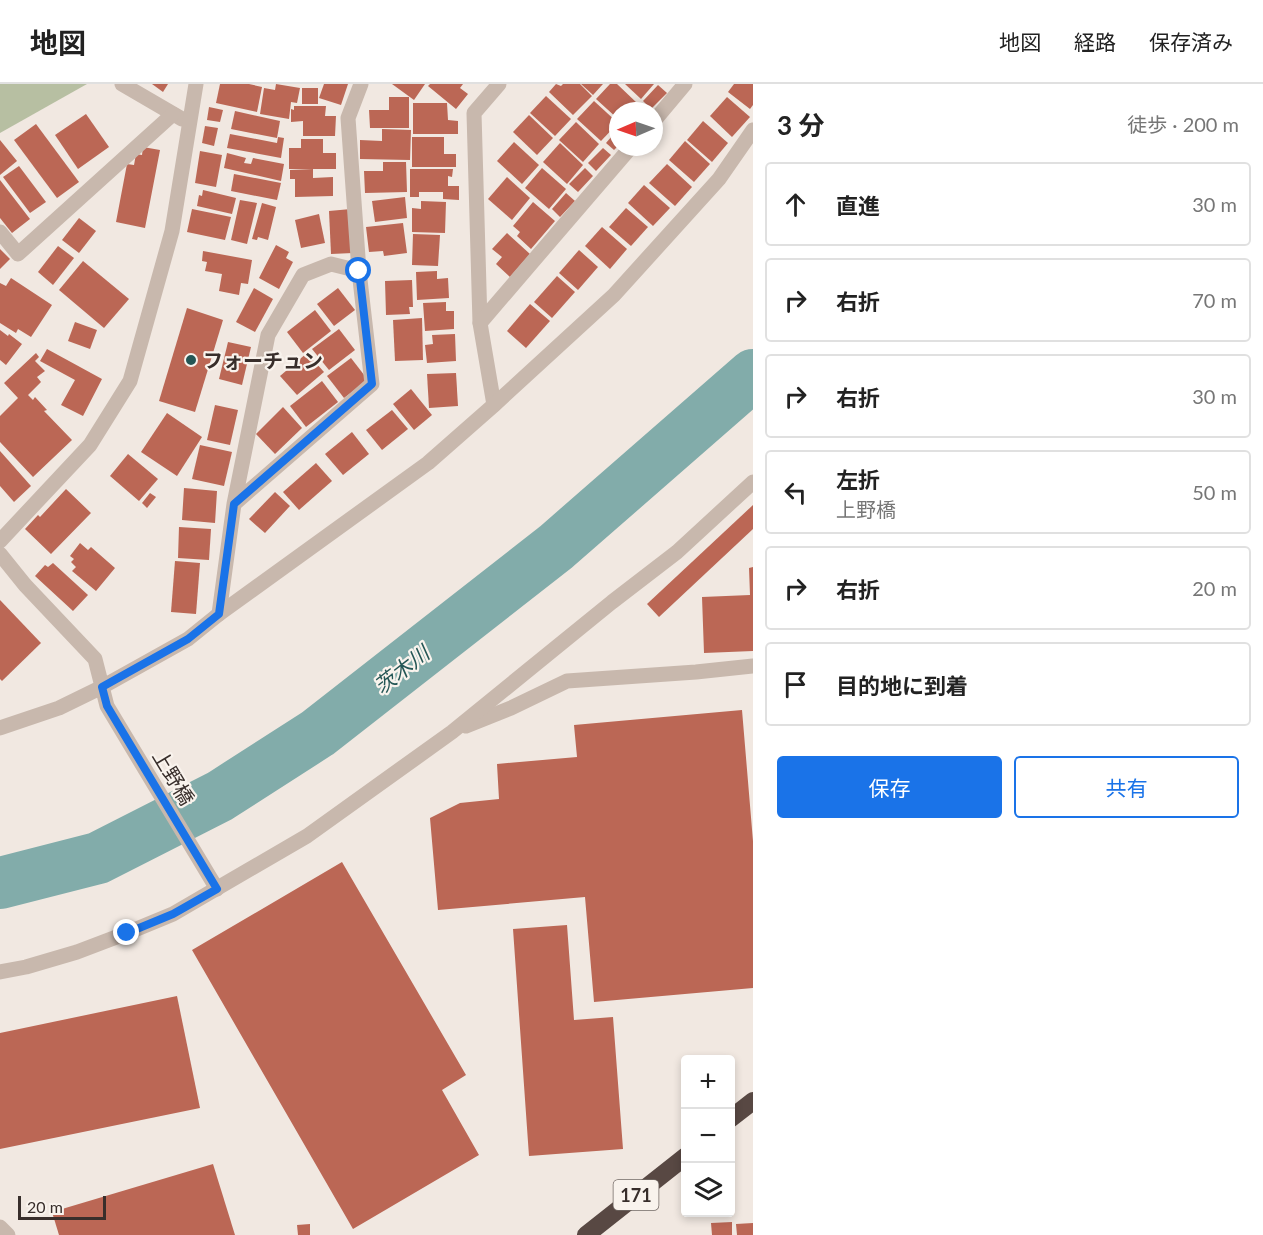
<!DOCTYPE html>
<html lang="ja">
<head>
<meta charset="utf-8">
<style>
  :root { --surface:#fff; --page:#f2f2f2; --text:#222; --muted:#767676; --line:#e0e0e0; --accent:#1a73e8 }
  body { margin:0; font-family:Lato,"Noto Sans JP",sans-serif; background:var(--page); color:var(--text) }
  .controls { position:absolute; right:18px; bottom:18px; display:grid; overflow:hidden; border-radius:6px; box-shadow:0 3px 9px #0003 }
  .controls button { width:54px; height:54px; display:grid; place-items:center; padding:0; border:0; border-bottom:2px solid var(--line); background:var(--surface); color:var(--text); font:30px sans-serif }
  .compass { position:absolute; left:609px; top:18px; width:54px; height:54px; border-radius:50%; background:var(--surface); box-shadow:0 3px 9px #0003; rotate:268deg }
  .scale { position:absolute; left:18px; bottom:15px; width:88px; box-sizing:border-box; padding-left:6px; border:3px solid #382e2b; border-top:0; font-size:16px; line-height:21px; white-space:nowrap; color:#382e2b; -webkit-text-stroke:4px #f9f3ed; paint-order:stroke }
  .stop { position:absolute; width:18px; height:18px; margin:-14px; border:4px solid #1a73e8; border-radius:50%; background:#fff }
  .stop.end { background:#1a73e8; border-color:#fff; box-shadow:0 2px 6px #0008 }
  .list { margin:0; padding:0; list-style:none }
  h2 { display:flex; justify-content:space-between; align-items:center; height:78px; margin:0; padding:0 24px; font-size:26px }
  h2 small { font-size:20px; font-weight:400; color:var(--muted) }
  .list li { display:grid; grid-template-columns:39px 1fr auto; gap:18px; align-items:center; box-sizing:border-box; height:84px; margin:0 12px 12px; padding:0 12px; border:2px solid var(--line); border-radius:6px }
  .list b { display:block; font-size:22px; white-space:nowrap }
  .list p { margin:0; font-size:20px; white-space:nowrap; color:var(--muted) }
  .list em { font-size:20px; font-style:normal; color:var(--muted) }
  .actions { display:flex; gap:12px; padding:18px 24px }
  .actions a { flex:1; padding:14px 0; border:2px solid var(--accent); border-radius:6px; text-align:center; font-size:21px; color:var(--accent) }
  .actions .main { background:var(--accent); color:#fff }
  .icon { flex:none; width:33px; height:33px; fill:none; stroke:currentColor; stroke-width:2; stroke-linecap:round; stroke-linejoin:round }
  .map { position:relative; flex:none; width:753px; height:1151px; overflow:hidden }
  header { display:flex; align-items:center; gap:36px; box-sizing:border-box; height:84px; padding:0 30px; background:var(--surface); border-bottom:2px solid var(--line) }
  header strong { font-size:28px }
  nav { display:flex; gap:33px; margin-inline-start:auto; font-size:21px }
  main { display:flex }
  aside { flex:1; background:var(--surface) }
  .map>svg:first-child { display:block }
  .green { fill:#b7bfa2 }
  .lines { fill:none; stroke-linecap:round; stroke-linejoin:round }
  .river { stroke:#82acaa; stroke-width:52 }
  .building { fill:#bb6755 }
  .street { stroke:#c8b8ad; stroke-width:15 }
  .highway { stroke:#584843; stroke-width:18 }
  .route { stroke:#1a73e8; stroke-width:8 }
  .poi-dot { fill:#245655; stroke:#f9f3ed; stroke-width:2 }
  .labels { text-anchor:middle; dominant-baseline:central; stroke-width:4.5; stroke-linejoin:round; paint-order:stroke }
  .shield { fill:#f9f3ed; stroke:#726965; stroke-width:1.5 }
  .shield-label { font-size:18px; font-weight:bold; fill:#382e2b }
  .poi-label { font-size:20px; font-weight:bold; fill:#382e2b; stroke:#f9f3ed; text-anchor:start }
  .street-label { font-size:20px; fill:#382e2b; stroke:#f9f3ed }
  .water-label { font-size:21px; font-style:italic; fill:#245655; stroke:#f9f3ed }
</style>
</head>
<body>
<header>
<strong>地図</strong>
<nav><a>地図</a><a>経路</a><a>保存済み</a></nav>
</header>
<main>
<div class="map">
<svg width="753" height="1151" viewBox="0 0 753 1151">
  <rect width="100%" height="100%" fill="#f1e8e1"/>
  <polygon class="green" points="0,0 87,0 0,49"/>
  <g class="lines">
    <polyline class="river" points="0,799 98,774 220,712 318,649 556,463 753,291"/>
  </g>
  <g class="building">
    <polygon points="152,0 168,0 163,8"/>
    <polygon points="220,0 249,0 262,3 257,28 216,19"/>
    <polygon points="276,0 300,4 297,19 291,18 289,35 260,30 264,4 275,6"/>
    <polygon points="324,0 348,0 341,21 319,14"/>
    <polygon points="392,0 425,0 414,16"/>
    <polygon points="430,0 463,0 460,4 468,10 456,25 428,2"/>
    <polygon points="556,0 561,2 563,0 580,0 592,12 573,31 549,8"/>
    <polygon points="581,0 603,0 593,11"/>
    <polygon points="610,0 617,0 637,19 629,27 618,27 618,35 596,15"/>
    <polygon points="625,0 654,0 641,15"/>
    <polygon points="734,0 753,0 753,21 750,25 728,8"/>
    <polygon points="658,1 667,9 651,25 643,17"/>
    <rect x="302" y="4" width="16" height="16"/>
    <polygon points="546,12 571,35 555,52 530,29"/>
    <polygon points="389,13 409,13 409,44 370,44 369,26 389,26"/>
    <polygon points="727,13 750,33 732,53 710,32"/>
    <polygon points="594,17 618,39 601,57 577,35"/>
    <polygon points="413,19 447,19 448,36 458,37 458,50 413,50"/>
    <polygon points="294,22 326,22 325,32 336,32 335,52 303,52 303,37 291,38 291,25 294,26"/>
    <polygon points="209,23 223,26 220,38 207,36"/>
    <polygon points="235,27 280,37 277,54 231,45"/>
    <polygon points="86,30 109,63 78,85 55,51"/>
    <polygon points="529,31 553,54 537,71 513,48"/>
    <polygon points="703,37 728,59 712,78 687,56"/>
    <polygon points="576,38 599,60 583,78 559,56"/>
    <polygon points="36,40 79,98 57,114 14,56"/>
    <polygon points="205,42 218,44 214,62 202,59"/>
    <polygon points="382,45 411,46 410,76 360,75 360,56 382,57"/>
    <polygon points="618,45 618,62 614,66 606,59"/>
    <polygon points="230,50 277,59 278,53 284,54 281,74 227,64"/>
    <polygon points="412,53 444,53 444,70 456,70 456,83 412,83"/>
    <polygon points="301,55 323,55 323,69 336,69 336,85 289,85 289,64 301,64"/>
    <polygon points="0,56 17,77 0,91"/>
    <polygon points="685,57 710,80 694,98 669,76"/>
    <polygon points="514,58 539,81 522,100 497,77"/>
    <polygon points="560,59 583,81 567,100 543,78"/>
    <polygon points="143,63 160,66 145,144 116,138 127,80 134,81 136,70 142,71"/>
    <polygon points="603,64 611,71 596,87 588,79"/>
    <polygon points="200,67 222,71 216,103 195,99"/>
    <polygon points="227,69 246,74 244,79 251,80 253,74 284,80 281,97 224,84"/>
    <polygon points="383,78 406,78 407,108 365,109 364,87 383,87"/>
    <polygon points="667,80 692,103 675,122 649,99"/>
    <polygon points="19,82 46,118 30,129 3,93"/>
    <polygon points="542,84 566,105 549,125 525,104"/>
    <polygon points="585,84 593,92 578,108 569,100"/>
    <polygon points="313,85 313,94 333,93 333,112 295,113 295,95 290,95 290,86"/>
    <polygon points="410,85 453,85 452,93 448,92 448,102 459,102 459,116 443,115 443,108 419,108 419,113 410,113"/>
    <polygon points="234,90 281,99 277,116 231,107"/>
    <polygon points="507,93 530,114 512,136 488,115"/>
    <polygon points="0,96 30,135 12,149 0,134"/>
    <polygon points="644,101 670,124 653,142 628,119"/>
    <polygon points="203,106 236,114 232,130 197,122 199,111 202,112"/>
    <polygon points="566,109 575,117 560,133 552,125"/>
    <polygon points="405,113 407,134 375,138 372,117"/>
    <polygon points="240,116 257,119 247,160 231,156"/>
    <polygon points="421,117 446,118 445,149 412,148 412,124 421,125"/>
    <polygon points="533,118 555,137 531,165 517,152 520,148 513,142"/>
    <polygon points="262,119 276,123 268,156 258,153 257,156 252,155"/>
    <polygon points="626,124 648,143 631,162 609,143"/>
    <polygon points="192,125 231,133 225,156 187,148"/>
    <polygon points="351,125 353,169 331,170 329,127"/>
    <polygon points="319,130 325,159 301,164 295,136"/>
    <polygon points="79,134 96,147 79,169 62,156"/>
    <polygon points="403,139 407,169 384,172 383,167 369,168 366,143"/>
    <polygon points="602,143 627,165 610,185 585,162"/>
    <polygon points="507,149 530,170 510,193 496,180 502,173 492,165"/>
    <polygon points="413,150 440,151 438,182 412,181"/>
    <polygon points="276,161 289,168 286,174 293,178 279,205 259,194"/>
    <polygon points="58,162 74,174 53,201 38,188"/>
    <polygon points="0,165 10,175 0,185"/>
    <polygon points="579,166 598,183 578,206 559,189"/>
    <polygon points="203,167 252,176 248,200 241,199 239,211 219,207 222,190 205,187 207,178 202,177"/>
    <polygon points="83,177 129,215 104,244 59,206"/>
    <polygon points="437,187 437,195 448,194 449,214 417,216 416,188"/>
    <polygon points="557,192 575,208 552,234 534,218"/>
    <polygon points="11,194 52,221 31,253 18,245 16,249 0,239 0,199 6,202"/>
    <polygon points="412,196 413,223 409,223 410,230 386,231 385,197"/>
    <polygon points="254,204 273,215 255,248 236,238"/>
    <polygon points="338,204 355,226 334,242 317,220"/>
    <polygon points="446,218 446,227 454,227 454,245 425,247 423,219"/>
    <polygon points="530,220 550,237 526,264 507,247"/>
    <polygon points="187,224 223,236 195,328 159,317"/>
    <polygon points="315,226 331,247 303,269 287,248"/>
    <polygon points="422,234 423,276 395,277 393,236"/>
    <polygon points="75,238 97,246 90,265 68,257"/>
    <polygon points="339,245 355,266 329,286 312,265"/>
    <polygon points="0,246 8,252 9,250 22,260 6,281 0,276"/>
    <polygon points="455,250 456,277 427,279 425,261 433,260 432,251"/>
    <polygon points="228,258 251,263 242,301 219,295"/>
    <polygon points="47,265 102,295 83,332 61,321 75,296 40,277"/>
    <polygon points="36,269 39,273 35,277 45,287 37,293 41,298 28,311 33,316 35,313 47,326 44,327 72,356 33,393 0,358 0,332 18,314 4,299"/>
    <polygon points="307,269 324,288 297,311 280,292"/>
    <polygon points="351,274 368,296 344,314 327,292"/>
    <polygon points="456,289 458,322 429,324 427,290"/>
    <polygon points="322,297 338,318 306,343 290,322"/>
    <polygon points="411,305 432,331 414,346 393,320"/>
    <polygon points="215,321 238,326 230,361 207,356"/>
    <polygon points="283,323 302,344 275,370 256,350"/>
    <polygon points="392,326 408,345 382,366 366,346"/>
    <polygon points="167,329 202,353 177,392 141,368"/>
    <polygon points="352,348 369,370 343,391 325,370"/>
    <polygon points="200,361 232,368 224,402 192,395"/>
    <polygon points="0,367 31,402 14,418 0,402"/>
    <polygon points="128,370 158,395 139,417 110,392"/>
    <polygon points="316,379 332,397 299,426 283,408"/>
    <polygon points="184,404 217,407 215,439 182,436"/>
    <polygon points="66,405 91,429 51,470 25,445 38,431 40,433"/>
    <polygon points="275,408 290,422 265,449 249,435"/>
    <polygon points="150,409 156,413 147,424 142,419"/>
    <polygon points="753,421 753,445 659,533 647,520"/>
    <polygon points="179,443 211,445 209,476 178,474"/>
    <polygon points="80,459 88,466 91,463 115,484 96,507 72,487 76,483 71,478 74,475 70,472"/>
    <polygon points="175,477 200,479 196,530 171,528"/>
    <polygon points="53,479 88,511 73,527 35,492 45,481 48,483"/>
    <polygon points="753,483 753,567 704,569 702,513 750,511 749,484"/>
    <polygon points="0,516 41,559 2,597 0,595"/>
    <polygon points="742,626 753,757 753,904 594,918 585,813 438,826 430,734 460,719 499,715 497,680 577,673 574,641"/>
    <polygon points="342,778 466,991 442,1006 479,1071 353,1145 192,866"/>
    <polygon points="567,841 574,936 613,933 623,1065 529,1072 513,845"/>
    <polygon points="177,912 200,1024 0,1065 0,949"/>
    <polygon points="213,1080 235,1151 59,1151 52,1128"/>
    <polygon points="732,1138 732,1151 712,1151 711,1139"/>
    <polygon points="753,1139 753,1151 737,1151 736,1140"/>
    <polygon points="310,1140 310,1151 298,1151 297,1141"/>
  </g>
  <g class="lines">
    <g class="street">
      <polyline points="122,0 182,35"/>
      <polyline points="654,37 685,0"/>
      <polyline points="0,148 18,170 173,30"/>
      <polyline points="359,187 348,34 361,0"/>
      <polyline points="480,239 474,29 499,0"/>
      <polyline points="494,321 480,239 631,63"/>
      <polyline points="0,457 90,361 130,297 172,147 196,0"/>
      <polyline points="0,470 25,501 95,575 107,622 217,805"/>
      <polyline points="219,530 234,420 268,251 303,191 331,180 359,187 372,300 234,420"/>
      <polyline points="466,642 511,624 567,597 696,588 753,582"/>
      <polyline points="0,644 59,624 102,603 188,555 219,530 428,379 494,321 614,211 719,95 753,46"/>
      <polyline points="0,888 26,883 77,868 127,849 173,830 307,752 452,648 612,518 677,468 753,398"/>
      <polyline points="0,1143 8,1151"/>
    </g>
    <g class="highway">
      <polyline points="730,1035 753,1017"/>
      <polyline points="586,1151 686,1072"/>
    </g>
  </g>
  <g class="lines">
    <polyline class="route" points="127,849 173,830 217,805 107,622 102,603 188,555 219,530 234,420 372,300 359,187"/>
  </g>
  <circle class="poi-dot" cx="191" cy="276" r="6"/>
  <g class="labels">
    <rect class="shield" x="613.5" y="1096" width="45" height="30" rx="4.5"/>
    <g class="shield-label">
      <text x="636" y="1111">171</text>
    </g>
    <g class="poi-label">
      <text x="203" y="276">フォーチュン</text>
    </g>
    <g class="street-label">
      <text transform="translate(174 693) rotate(59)">上野橋</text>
    </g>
    <g class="water-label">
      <text transform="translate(401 585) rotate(-38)">茨木川</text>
    </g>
  </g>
</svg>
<div class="controls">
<button>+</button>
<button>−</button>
<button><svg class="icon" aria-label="layers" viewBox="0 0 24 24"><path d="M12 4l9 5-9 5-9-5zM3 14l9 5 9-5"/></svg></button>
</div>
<svg class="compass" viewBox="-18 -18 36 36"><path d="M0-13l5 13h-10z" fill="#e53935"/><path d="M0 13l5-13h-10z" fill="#767676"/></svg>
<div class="scale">20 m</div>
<div class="stop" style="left:359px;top:187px"></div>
<div class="stop end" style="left:127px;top:849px"></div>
</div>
<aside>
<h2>3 分<small>徒歩 · 200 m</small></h2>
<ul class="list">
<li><svg class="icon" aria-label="ahead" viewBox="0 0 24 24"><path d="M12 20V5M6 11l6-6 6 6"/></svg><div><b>直進</b></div><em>30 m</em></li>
<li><svg class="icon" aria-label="right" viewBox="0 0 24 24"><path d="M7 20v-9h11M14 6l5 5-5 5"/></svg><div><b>右折</b></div><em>70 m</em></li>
<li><svg class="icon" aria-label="right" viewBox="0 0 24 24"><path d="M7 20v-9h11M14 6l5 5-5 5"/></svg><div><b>右折</b></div><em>30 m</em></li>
<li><svg class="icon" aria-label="left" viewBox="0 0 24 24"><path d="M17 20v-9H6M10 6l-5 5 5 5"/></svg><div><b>左折</b><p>上野橋</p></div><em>50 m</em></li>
<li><svg class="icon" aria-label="right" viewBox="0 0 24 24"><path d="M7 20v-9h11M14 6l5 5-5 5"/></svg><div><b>右折</b></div><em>20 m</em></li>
<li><svg class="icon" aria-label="arrive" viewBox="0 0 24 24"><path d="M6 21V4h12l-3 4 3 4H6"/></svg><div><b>目的地に到着</b></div></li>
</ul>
<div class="actions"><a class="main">保存</a><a>共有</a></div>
</aside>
</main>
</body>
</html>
